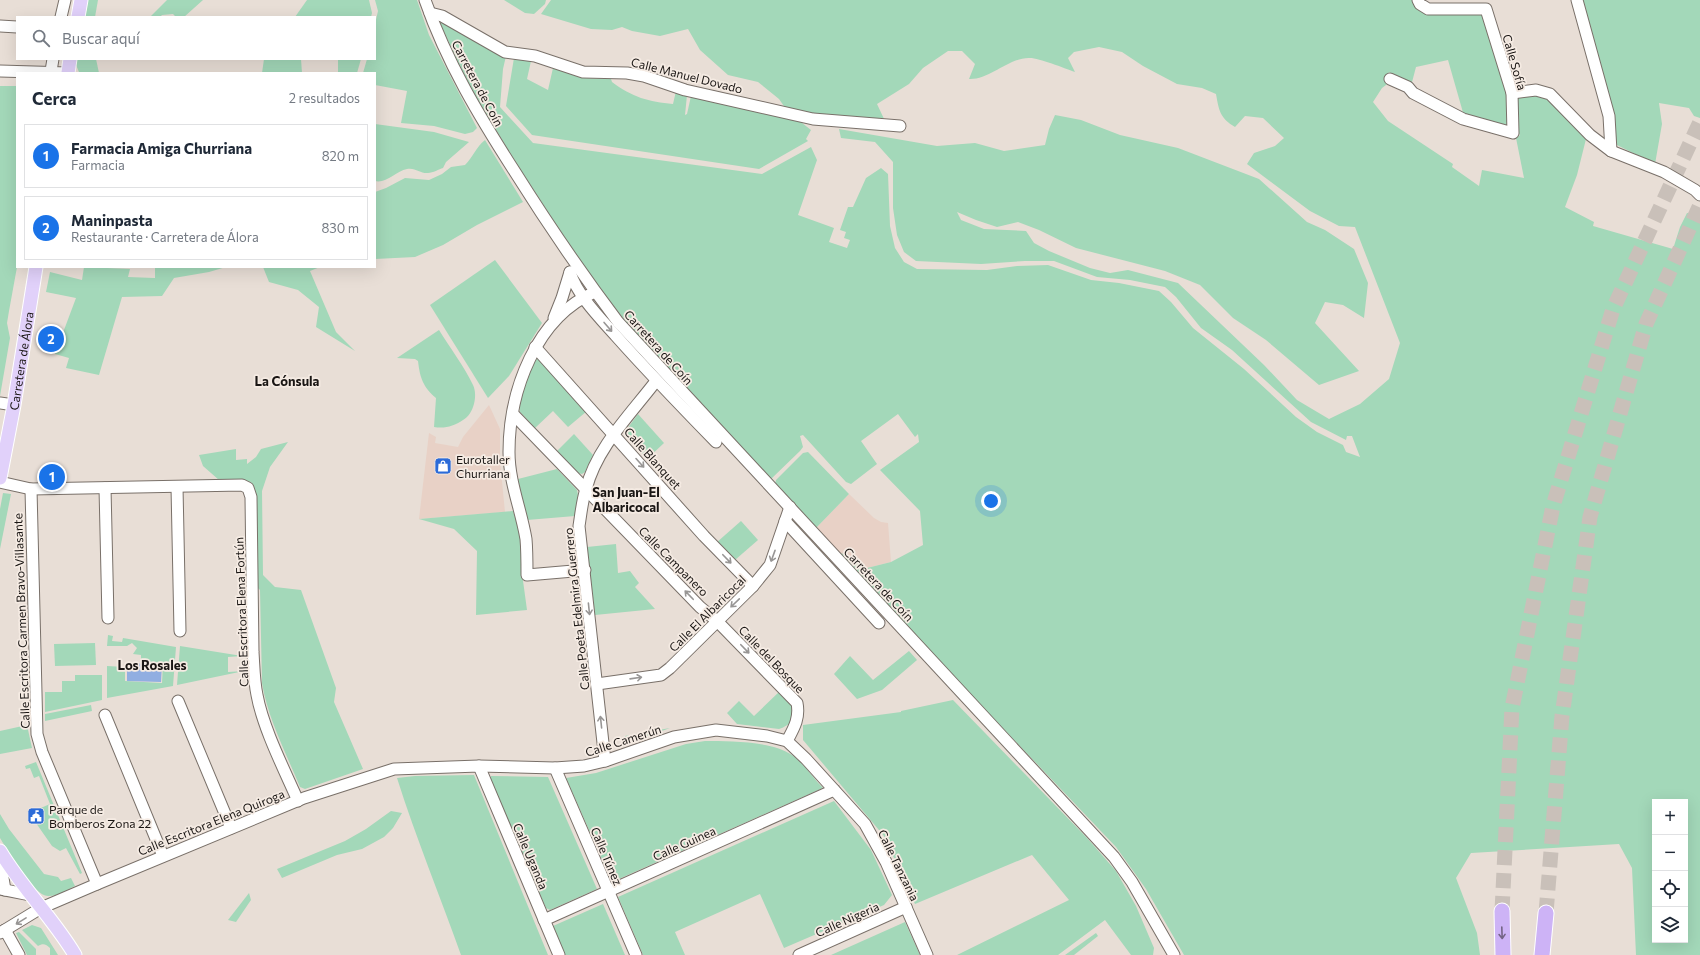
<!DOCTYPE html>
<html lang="es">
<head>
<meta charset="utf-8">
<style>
  :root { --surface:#fff; --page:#f6f6f7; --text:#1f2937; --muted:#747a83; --line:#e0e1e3; --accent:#1a73e8 }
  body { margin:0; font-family:Commissioner,sans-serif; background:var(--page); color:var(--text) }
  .controls { position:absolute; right:12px; bottom:12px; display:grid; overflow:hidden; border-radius:0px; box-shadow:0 4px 16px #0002 }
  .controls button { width:36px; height:36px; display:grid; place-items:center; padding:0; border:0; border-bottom:1px solid var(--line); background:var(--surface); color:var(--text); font:20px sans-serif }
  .you { position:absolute; left:991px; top:501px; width:14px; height:14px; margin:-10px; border:3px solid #fff; border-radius:50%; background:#1a73e8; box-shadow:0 0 0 6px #1a73e833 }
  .badge { display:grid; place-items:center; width:26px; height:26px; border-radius:50%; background:var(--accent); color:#fff; font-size:13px; font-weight:700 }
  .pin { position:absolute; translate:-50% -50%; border:2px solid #fff; box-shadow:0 1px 4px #0006 }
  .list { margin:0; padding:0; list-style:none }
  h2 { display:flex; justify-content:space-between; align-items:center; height:52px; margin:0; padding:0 16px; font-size:17px }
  h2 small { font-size:13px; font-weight:400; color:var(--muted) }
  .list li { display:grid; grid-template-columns:26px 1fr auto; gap:12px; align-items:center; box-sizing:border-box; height:64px; margin:0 8px 8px; padding:0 8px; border:1px solid var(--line); border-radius:0px }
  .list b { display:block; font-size:15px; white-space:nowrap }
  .list p { margin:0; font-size:13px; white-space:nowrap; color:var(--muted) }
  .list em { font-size:13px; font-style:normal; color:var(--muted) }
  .icon { flex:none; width:22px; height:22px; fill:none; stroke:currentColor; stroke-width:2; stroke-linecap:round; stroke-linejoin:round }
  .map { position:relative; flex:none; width:1700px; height:955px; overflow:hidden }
  .search { position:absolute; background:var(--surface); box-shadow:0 4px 16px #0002; left:16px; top:16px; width:360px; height:44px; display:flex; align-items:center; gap:10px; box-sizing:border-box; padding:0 14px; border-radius:0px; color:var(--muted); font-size:15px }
  .panel { position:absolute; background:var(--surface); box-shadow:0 4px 16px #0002; left:16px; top:72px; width:360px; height:196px; border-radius:0px }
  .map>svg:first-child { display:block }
  .commercial { fill:#e8d1c6 }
  .green { fill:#a3d8b9; fill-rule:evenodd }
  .water { fill:#91aee1 }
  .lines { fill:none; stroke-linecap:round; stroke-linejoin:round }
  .highway-tunnel { stroke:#c9c0b9; stroke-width:15; stroke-dasharray:15 8; stroke-linecap:butt }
  .minor-casing { stroke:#797069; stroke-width:13 }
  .major-casing { stroke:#fff; stroke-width:15 }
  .highway-casing { stroke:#fff; stroke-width:17 }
  .minor { stroke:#fff; stroke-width:11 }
  .major { stroke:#e1d1fa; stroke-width:13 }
  .highway { stroke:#cdb3f6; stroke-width:15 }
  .oneway { stroke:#989695 }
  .oneway2 { stroke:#746485 }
  .labels { text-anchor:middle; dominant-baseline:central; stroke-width:3.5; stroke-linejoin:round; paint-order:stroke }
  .street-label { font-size:12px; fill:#1a1614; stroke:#f5ebe3 }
  .poi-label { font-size:12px; fill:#1a1614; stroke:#f5ebe3; text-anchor:start }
  .neighbourhood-label { font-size:13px; font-weight:bold; fill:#1a1614; stroke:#f5ebe3 }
</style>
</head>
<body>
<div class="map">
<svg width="1700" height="955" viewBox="0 0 1700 955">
  <rect width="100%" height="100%" fill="#e8ded6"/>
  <g class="commercial">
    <polygon points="489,405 500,429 500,461 505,512 419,519 429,433 436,437 435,443 458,447 463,437"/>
    <polygon points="849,494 874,518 881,522 888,523 891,562 867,568 849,556 840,553 816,528"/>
  </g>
  <g class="green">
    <polygon points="88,0 98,0 95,17 85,17"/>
    <polygon points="167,0 203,0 184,17 176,17 173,14 162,15 160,17 150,17"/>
    <polygon points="307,0 369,0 372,13 371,17 295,17"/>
    <polygon points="375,0 417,0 429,35 477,128 473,132 465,134 434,126 401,123 407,91 375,85 375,73 363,73 367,59 375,59 375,24 378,11"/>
    <polygon points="504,0 546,0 545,4 534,14 525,13"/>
    <path d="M551,0H1415L1416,4L1481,15L1487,20L1507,88L1509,127L1464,116L1448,60L1416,67L1411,86L1389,72L1387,80L1390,82L1382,88L1373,102L1388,121L1453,164L1452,167L1479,186L1482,170L1524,178L1516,138L1520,135L1518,132L1517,95H1547L1587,135L1577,175L1565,207L1594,222L1593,226L1673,249L1680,227L1687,213L1694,214L1700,209V955H1636L1632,868L1619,844L1471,853L1456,878L1477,933L1480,955H1184L1146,889L1116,847L939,661L840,553L849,556L867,568L891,562L923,545L920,511L880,470L919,442L918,434L915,437L898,414L861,441L877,464L851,484L846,482L803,435L800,436L803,447L800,451L771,479L631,328L637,324L633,320L627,323L601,290L559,229L517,164L469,86L439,21L441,19L506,56L503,69L500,107L533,143L762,174L811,147L817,160L798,215L834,228L829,242L847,248L850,240L844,238L846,232L840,230L848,207H853L866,178L881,168L888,174L890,226L895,248L904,262L917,269L987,270L1017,266L1048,265L1091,280L1119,283L1159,291L1171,302L1193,328L1244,369L1296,417L1317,432L1343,445L1346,452L1360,457L1352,436H1347L1346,440L1311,422L1232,350L1201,328L1176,297L1165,287L1130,280L1097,277L1054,261H1025L981,264L916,261L904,252L897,235L893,208V162L875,142L841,138L839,129L937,146L975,143L1004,151L1045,145L1049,129L1055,115L1081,120L1120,135L1178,148L1259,179L1307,222L1325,230L1354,249L1368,283L1364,318L1343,305L1325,302L1315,323L1359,371L1319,385L1266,340L1233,318L1200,285L1165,271L1076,248L1039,230L1018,222L997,227L976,220L957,212L961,220L984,229L1026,231L1034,243L1049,251L1090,268L1110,273L1128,270L1178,283L1264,365L1297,400L1329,419L1360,404L1389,379L1400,343L1355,227L1339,226L1310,211L1247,164L1254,153L1275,146L1284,138L1263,118L1245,116L1235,127C1220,118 1219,111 1216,94L1202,88L1177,84L1143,66L1122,52L1099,47L1074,52L1068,58L1075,72C1064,68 1039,58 1030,58C1009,57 990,80 969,79L975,64L962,51H948L923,68L909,84L877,104L885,121L835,117L786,109L779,99L758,82L728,75L700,50L688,29L660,36L632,31L622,27L612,30L591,29L541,14ZM1655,802H1685V940H1655Z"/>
    <polygon points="1582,0 1700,0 1700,118 1694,116 1689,108 1659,103 1662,124 1655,164 1617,145 1609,99"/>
    <path d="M514,58L531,61L527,79L548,90L553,68L582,78L611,79L612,82C632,97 649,102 673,104L676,91L687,95L685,115L687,114L691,96L797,119L811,130L806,139L808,141L759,169L532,135L506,106Z"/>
    <polygon points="77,59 96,59 99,73 79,72 76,65"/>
    <polygon points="264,59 301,59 302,73 262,73"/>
    <polygon points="338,59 361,59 357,73 338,73"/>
    <polygon points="0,86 17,86 17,267 9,311 7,323 10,338 0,396"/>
    <path d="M375,124L434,132L469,142L446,162L443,168C439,169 433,173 428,173C421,174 415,167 407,169C396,171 386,184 375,181Z"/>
    <path d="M485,140L523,202L477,225L443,245L415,257L375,259V192L386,188L405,178L429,180L442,174L451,167L465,165C473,157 476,147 485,140Z"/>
    <polygon points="495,260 542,323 509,376 488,398 430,305"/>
    <polygon points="84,267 130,269 128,277 155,278 155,267 226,267 209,272 174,278 162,296 122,297 99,375 66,368 69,358 55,354 76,298 46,292 50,272 82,280"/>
    <polygon points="263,267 320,267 310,271 336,332 355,351 316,327 319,307 298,290 269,282"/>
    <path d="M439,330C450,348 464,366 473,385C478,395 474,414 463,420C454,426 445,429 434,427L436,398C423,387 420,378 418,361L415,359L397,358Z"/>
    <path d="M537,359H540L587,411L568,427L553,411L535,428L520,412C518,401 529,367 537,359Z"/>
    <polygon points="638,414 664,443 647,459 624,433"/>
    <polygon points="574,434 593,455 585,472 582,474 578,473 557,451"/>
    <path d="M288,442L270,467L262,491L263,575L275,587L301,590L336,688L334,702L363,769L305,789L300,787C286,753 268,719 262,683L260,590L257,587L255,491L252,483L244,480H219L203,466L199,455L236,449V460L247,459V464L256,457L261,449Z"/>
    <polygon points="808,452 849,494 816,528 775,484 776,480 803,453"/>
    <polygon points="557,469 577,490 578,495 575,516 527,520 518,479"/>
    <polygon points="3,493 11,494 0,549 0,509"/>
    <polygon points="513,511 521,536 521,566 527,610 476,615 477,551 454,529 419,519"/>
    <polygon points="741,521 758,540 735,560 716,543"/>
    <polygon points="616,544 618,573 630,571 639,583 635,587 655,609 595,615 587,547"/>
    <polygon points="108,635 113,636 112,641 122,642 123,638 176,647 173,686 107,698 107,666 125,667 125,681 162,683 163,663 141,662 141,655 133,654 137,648 132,643 127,646 107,646"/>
    <polygon points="95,643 96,665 55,666 54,644"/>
    <polygon points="180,646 242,656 228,657 228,672 244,671 177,685"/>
    <polygon points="909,651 917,660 882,690 857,699 834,674 850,656 873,680"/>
    <polygon points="75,675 102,675 102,700 45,712 45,692 62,692 62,681 75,681"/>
    <path d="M780,691C792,703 803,721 779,729L737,724L727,713L739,701L754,716Z"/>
    <polygon points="953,700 1088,839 1116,871 1136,906 1154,948 1153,955 1131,955 1105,920 1058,955 957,955 1069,900 1032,855 915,904 884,836 803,740 803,725 901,712 901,711"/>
    <polygon points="91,705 92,711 45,721 45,714"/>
    <polygon points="27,725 32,748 0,754 0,731"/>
    <polygon points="670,728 626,744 625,736"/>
    <path d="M705,741C729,741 772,741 792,755C804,763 813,778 823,788L612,882L566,778L596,773L686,744Z"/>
    <polygon points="36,762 82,873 80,874 66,848 60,851 52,846 29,813 50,804 39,776 34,778 30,768 26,769 25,766"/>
    <path d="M474,775L548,955H461C440,896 416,838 397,778L415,776Z"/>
    <polygon points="491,776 548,777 597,889 550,910 546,908 491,782"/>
    <polygon points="834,801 871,850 892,895 884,905 784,948 760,894 675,932 685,955 643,955 618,897"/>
    <polygon points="391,811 402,813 393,828 384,837 362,849 337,855 282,878 277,869 345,841 366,829"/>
    <path d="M0,814L9,829L44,874L58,877L61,881L71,878L75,886C67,890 57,896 49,896C35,898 10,854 3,843L0,838Z"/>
    <polygon points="249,893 251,900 236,922 228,920"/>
    <polygon points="603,904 625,955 565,955 553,926"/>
    <polygon points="905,922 920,955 831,955"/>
    <path d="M32,925L41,928L58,955H50V948C46,944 43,943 38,946L22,930Z"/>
    <polygon points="19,932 36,949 36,955 27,955 16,933"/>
    <polygon points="1096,933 1098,936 1074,955 1065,955"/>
  </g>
  <polygon class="water" points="127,663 162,664 161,682 127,681"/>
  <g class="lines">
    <g class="highway-tunnel">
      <polyline points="1502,911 1512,708 1553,506 1613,309 1700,122"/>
      <polyline points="1546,913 1562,716 1590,517 1646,324 1700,205"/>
    </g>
    <g class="minor-casing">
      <g id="minor">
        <path d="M425,0C447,63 479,116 515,172C547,223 581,273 618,322L1114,857L1132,882L1174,955"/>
        <polyline points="1577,0 1609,116 1611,151"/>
        <polyline points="430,13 442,16 505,52 535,56 583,72 627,73 644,76 685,90 813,119 900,126"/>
        <polyline points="61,17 65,0"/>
        <polyline points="0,26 17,27"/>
        <polyline points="0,71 68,73"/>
        <polyline points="51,71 53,59"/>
        <polyline points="1390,79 1408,87 1413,93 1463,119 1513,133 1512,93 1486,9 1428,9 1420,4 1418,0"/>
        <polyline points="1512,93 1536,90 1550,94 1590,135 1611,151 1664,172 1695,190 1700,195"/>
        <path d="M570,272C577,295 600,318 616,336C648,372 682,407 716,442"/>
        <polyline points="554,318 562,298 570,272"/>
        <polyline points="535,347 704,536 753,586"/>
        <polyline points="0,403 14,405"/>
        <path d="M513,414L700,607L717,621L797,703C800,718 794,728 787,741"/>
        <path d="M0,482L31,489L242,485L248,488L251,497L253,652C254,667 254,681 257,695C263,728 284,769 298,801"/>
        <polyline points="177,487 180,631"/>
        <polyline points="105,488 108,618"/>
        <polyline points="31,489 37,734 42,752 97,884"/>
        <polyline points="785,521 879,623"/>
        <path d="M585,570L527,575C527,563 527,550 526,539C521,509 509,482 509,452C509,391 536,317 595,292"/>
        <polyline points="597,684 661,675 670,668 753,586 770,565 790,507"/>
        <polyline points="178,701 231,828"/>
        <polyline points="105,715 163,856"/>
        <path d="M605,761L579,526C581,514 582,501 586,489C597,447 630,415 656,381"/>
        <polyline points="479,766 559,955"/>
        <polyline points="555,768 636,955"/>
        <polyline points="0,869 2,872 5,890"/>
        <polyline points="0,889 30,895"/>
        <polyline points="544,920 834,790"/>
        <polyline points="5,930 19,955"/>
        <polyline points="0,933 41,908 97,884 304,798 394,769 479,766 555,768 584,766 605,761 674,737 716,730 767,736 787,741 806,759 865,824 886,862 927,955"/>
        <polyline points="799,955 906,907"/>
      </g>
    </g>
    <g class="major-casing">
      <g id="major">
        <polyline points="78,17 81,0"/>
        <polyline points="68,73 70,59"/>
        <path id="s1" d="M0,478L14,405L36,267"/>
        <path d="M0,851C22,888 53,918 75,955"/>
      </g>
    </g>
    <g class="highway-casing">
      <g id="highway">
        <polyline points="1502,911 1503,955"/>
        <polyline points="1542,955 1546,913"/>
      </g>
    </g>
    <use href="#minor" class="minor"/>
    <use href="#major" class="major"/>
    <use href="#highway" class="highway"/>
  </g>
  <defs><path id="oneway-shaft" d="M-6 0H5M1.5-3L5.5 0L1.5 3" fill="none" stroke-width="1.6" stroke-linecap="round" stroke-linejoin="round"/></defs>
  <g class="oneway">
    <use href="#oneway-shaft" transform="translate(608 327) rotate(49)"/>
    <use href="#oneway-shaft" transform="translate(640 463) rotate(48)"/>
    <use href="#oneway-shaft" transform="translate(773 556) rotate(110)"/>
    <use href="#oneway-shaft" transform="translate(727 559) rotate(46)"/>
    <use href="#oneway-shaft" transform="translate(689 595) rotate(-134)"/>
    <use href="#oneway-shaft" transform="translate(735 603) rotate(136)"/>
    <use href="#oneway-shaft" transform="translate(589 609) rotate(84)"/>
    <use href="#oneway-shaft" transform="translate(745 649) rotate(46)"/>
    <use href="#oneway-shaft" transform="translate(636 678) rotate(-8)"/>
    <use href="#oneway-shaft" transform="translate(601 722) rotate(-96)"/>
    <use href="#oneway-shaft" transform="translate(21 921) rotate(148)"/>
  </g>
  <use class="oneway2" href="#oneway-shaft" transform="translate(1502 933) rotate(88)"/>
  <defs>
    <g id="shop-square" transform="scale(0.9)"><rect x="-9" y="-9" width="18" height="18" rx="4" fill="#2c6bd8" stroke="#f5ebe3"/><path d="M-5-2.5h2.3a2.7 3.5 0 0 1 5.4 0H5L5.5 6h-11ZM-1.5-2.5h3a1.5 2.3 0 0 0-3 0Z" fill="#fff"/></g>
    <g id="civic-square" transform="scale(0.9)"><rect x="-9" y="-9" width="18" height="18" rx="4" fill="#2c6bd8" stroke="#f5ebe3"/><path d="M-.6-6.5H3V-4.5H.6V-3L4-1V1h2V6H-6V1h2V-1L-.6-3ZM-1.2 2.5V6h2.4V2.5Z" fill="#fff"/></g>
  </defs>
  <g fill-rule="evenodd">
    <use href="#shop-square" x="443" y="466"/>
    <use href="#civic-square" x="36" y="816"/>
  </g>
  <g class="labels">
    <g class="street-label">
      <text transform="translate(1515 62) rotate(74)">Calle Sofía</text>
      <text transform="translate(687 75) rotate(14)">Calle Manuel Dovado</text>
      <text transform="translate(478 83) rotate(62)">Carretera de Coín</text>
      <text transform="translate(659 347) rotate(48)">Carretera de Coín</text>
      <text stroke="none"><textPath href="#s1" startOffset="119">Carretera de Álora</textPath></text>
      <text transform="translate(653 458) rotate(48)">Calle Blanquet</text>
      <text transform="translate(674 561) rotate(45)">Calle Campanero</text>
      <text transform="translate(879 584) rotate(47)">Carretera de Coín</text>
      <text transform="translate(576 609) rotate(-96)">Calle Poeta Edelmira Guerrero</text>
      <text transform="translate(241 612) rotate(-92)">Calle Escritora Elena Fortún</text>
      <text transform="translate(707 613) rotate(-45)">Calle El Albaricocal</text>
      <text transform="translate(21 621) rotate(-92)">Calle Escritora Carmen Bravo-Villasante</text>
      <text transform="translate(772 659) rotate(46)">Calle del Bosque</text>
      <text transform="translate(623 740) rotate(-18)">Calle Camerún</text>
      <text transform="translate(211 822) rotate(-22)">Calle Escritora Elena Quiroga</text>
      <text transform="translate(684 843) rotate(-24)">Calle Guinea</text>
      <text transform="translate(531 856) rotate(67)">Calle Uganda</text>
      <text transform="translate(607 856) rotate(67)">Calle Túnez</text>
      <text transform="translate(899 865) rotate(64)">Calle Tanzania</text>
      <text transform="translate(847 919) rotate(-24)">Calle Nigeria</text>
    </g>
    <g class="poi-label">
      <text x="456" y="459">Eurotaller<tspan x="456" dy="14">Churriana</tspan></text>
      <text x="49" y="809">Parque de<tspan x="49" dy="14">Bomberos Zona 22</tspan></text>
    </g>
    <g class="neighbourhood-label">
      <text x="287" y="381">La Cónsula</text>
      <text x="626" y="492">San Juan-El<tspan x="626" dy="15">Albaricocal</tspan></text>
      <text x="152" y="665">Los Rosales</text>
    </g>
  </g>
</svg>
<div class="controls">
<button>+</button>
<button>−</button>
<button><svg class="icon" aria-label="locate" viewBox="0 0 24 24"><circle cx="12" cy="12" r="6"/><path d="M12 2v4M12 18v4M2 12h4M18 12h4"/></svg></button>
<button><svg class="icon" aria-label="layers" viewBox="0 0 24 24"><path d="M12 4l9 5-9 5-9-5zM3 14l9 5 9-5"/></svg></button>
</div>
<div class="you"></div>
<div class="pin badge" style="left:52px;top:477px">1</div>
<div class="pin badge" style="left:51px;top:339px">2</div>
<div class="search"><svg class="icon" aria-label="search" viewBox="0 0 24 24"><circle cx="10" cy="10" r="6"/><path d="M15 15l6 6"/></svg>Buscar aquí</div>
<section class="panel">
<h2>Cerca<small>2 resultados</small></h2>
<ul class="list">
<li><span class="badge">1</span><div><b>Farmacia Amiga Churriana</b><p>Farmacia</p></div><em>820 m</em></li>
<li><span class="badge">2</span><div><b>Maninpasta</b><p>Restaurante · Carretera de Álora</p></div><em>830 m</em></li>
</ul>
</section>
</div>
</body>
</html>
